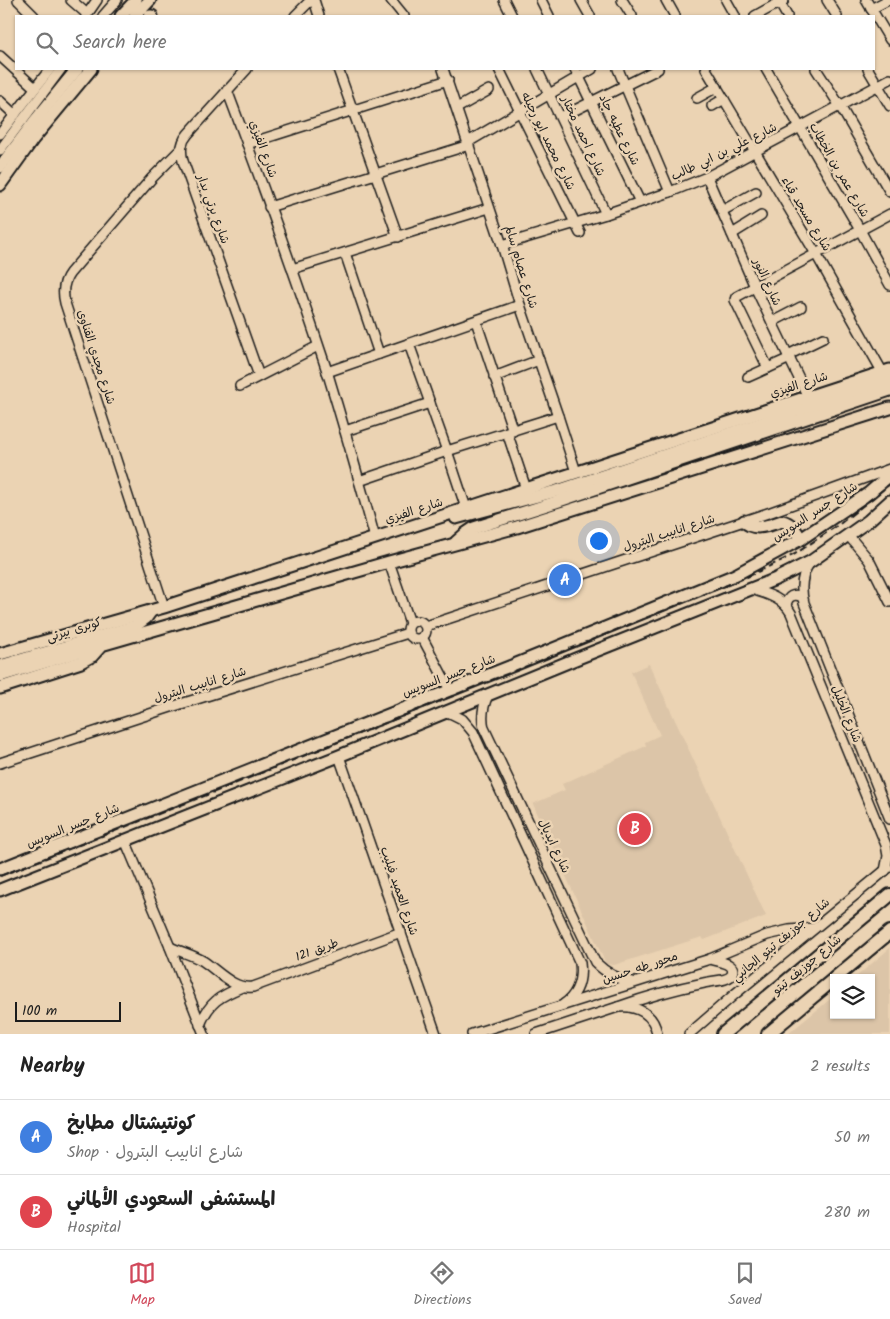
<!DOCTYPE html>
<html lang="en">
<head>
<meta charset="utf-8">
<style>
  :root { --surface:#fff; --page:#f2f2f2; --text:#222; --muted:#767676; --line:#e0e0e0; --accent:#d1495b }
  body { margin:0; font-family:Kalam,"Playpen Sans Arabic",sans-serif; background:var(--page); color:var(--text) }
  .controls { position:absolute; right:15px; bottom:15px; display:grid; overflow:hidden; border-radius:0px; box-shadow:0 1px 4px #0004 }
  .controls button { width:45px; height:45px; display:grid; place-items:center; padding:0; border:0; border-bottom:1px solid var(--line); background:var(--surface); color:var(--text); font:25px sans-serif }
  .scale { position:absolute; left:15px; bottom:12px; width:106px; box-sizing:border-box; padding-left:5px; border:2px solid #1c1c1c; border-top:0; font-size:14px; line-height:18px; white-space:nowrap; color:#1c1c1c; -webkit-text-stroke:4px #ebd3b3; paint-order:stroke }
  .you { position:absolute; left:598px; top:540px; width:18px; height:18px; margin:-12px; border:4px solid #fff; border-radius:50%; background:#1a73e8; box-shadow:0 0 0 8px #1a73e833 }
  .badge { display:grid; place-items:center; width:32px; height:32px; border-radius:50%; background:var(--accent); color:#fff; font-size:16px; font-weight:700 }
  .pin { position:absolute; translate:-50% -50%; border:2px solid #fff; box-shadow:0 1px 5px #0006 }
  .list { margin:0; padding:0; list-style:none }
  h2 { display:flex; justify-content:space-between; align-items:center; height:65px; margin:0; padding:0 20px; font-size:21px }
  h2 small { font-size:16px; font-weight:400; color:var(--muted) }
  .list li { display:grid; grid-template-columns:32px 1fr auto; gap:15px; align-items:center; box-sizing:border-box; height:75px; padding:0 20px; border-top:1px solid var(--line) }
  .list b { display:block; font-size:19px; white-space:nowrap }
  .list p { margin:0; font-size:16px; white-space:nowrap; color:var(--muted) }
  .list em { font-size:16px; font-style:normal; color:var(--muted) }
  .icon { flex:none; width:28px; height:28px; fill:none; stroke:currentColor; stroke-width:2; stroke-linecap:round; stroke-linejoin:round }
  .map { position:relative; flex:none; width:890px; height:1034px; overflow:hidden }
  .search { position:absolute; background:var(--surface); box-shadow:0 1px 4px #0004; left:15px; right:15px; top:15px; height:55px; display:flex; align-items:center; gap:12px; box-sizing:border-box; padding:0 18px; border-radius:0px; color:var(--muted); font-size:19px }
  .sheet { height:215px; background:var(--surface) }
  nav { display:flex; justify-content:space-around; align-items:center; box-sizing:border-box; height:70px; border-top:1px solid var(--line); background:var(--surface); font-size:14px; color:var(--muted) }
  nav a { display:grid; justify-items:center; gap:2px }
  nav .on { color:var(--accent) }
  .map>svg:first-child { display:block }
  .built { fill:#dcc5a8 }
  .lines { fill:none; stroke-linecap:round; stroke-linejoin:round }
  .minor-casing { stroke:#1c1c1c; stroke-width:12 }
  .major-casing { stroke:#1c1c1c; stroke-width:15 }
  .highway-casing { stroke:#1c1c1c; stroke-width:16 }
  .minor { stroke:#ebd3b3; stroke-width:9 }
  .major { stroke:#ebd3b3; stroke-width:11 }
  .highway { stroke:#ebd3b3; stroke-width:12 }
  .rail { stroke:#1c1c1c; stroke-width:2; stroke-dasharray:8 4; stroke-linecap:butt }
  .labels { text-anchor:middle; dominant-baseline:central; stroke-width:5; stroke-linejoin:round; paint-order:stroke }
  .street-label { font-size:12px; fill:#1c1c1c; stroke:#ebd3b3 }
</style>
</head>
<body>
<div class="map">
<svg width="890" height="1034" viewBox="0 0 890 1034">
  <rect width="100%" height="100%" fill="#ebd3b3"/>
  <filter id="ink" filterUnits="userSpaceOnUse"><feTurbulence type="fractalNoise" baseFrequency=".02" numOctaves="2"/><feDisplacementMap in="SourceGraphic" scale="10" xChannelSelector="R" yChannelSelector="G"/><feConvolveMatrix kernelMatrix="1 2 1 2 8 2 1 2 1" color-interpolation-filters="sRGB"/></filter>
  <g filter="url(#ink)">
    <g class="built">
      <polygon points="649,664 766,916 704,940 702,937 614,965 606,964 533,804 565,790 562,784 646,746 645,742 660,735 631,672"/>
      <polygon points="890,948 890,1034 788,1034 834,996 834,1015 871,1015 871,978 855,978"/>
    </g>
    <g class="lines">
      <g class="minor-casing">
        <g id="minor">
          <polyline points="18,0 34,16"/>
          <polyline points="71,0 87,14"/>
          <polyline points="314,0 319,16"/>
          <polyline points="391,0 404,16"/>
          <polyline points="504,0 512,16"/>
          <polyline points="541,0 549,16"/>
          <polyline points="581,0 590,16"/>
          <polyline points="622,0 632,16"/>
          <polyline points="666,0 675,16"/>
          <polyline points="726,0 735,16"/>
          <polyline points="778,0 787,16"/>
          <polyline points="827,0 837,16"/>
          <polyline points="866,0 890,40"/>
          <polyline points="871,9 888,0"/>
          <polyline points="86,16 97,0"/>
          <polyline points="103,16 117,0"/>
          <polyline points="295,16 311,0"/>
          <polyline points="755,16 784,0"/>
          <polyline points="0,56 35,88"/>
          <path d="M247,69L188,134C181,142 180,150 183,161L259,376"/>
          <polyline points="338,69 398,237"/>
          <polyline points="443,69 502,245 520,305 558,416 576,472"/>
          <polyline points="499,69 580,233"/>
          <polyline points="537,69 606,214"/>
          <polyline points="575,69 640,202"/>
          <polyline points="618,69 670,192"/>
          <polyline points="706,69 816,254 883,373"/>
          <polyline points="766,69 860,230 890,285"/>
          <polyline points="816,69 840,106 890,192"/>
          <polyline points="868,69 890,106"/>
          <path d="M227,90C262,183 296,277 327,371C344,427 360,483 375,538"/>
          <polyline points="697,98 717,87"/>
          <polyline points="0,101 15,115"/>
          <polyline points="712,106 724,99"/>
          <polyline points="457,108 489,90"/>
          <polyline points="561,117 658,69"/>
          <polyline points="0,134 50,69"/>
          <polyline points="468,142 592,69"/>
          <polyline points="247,144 448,80"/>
          <polyline points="0,150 61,69"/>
          <polyline points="707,177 755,287 808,397"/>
          <polyline points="269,207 469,145"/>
          <polyline points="722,211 756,192"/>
          <polyline points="732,234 761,216"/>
          <polyline points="502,245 606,214 670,192 707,177 890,79"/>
          <polyline points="345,253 379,354"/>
          <polyline points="292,269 489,208"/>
          <polyline points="476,321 513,431"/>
          <polyline points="772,322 801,307"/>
          <polyline points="409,344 447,451 558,416"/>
          <polyline points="788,355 823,338"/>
          <polyline points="768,368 735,300 736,297 890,214"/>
          <polyline points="327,372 520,305"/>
          <polyline points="494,377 539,360"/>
          <polyline points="748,377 790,358"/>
          <polyline points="240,386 318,346"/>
          <polyline points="345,431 430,403"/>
          <polyline points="507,432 526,489"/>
          <polyline points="359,481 447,451 466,508"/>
          <polyline points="848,535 869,560 890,602"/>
          <polyline points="389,562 410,623"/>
          <path d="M810,562C801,575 800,588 804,603L890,819"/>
          <path d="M751,589C767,594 783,598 791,613L886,845L888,856L885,871"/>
          <path d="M786,606C787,596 794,593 802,597"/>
          <path d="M164,607L65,303C62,291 63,282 70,273L152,178L181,149"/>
          <circle cx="417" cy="630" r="9"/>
          <polyline points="426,626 771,512 890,469"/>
          <polyline points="422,637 450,690"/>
          <path d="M488,695C483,706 481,716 484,728L595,962C606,973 618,980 633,982"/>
          <path d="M448,712L462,719L473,732L580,963C582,980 578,994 564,1004"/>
          <polyline points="339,756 436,1034"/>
          <polyline points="0,763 168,708 408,633"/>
          <polyline points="125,840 170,947 204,1034"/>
          <path d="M170,947C181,952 193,955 203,961C218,971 234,990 253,987L401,932"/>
          <path d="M618,1007C646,997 674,989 704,983C710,981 730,981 732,974C737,963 717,961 710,959"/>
          <path d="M200,1025C209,1002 220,996 242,987"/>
          <polyline points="472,1034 710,959 767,935 789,930 814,928"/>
          <path d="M536,1034L618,1007C637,1005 654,1014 657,1034"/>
          <polyline points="689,1034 735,994 888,868"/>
        </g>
      </g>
      <g class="major-casing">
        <g id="major">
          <polyline points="121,16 136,0"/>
          <polyline points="135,16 150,0"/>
          <polyline points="150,16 152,16"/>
          <polyline points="0,167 34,122 77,69"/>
          <polyline points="0,185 33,139 91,69"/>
          <polyline points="456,518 560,490 890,380"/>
          <path d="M744,521C754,532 769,525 782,521C792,523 796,531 801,539"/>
          <polyline points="456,542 465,534 474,528 553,503 890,390"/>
          <polyline points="0,654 164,607 890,370"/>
          <polyline points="0,666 135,626 146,618 151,611"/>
          <polyline points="0,676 101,645 389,562 517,527 890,408"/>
          <polyline points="0,688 81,662 92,656 100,647"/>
          <polyline points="0,869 514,665 735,575 801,539 869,493 890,475"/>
          <polyline points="0,890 339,756 578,658 776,579 810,562 868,521 890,501"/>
        </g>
      </g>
      <g class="highway-casing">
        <g id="highway">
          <polyline points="835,978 890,932"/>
          <polyline points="723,1034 890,895"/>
          <polyline points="768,1034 834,979"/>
        </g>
      </g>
      <use href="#minor" class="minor"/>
      <use href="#major" class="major"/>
      <use href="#highway" class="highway"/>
      <polyline class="rail" points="0,876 217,791 628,625 747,577 795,554 841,523 890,484"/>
    </g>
  </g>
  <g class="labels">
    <g class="street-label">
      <text transform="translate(619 130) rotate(64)">شارع عطيه جاد</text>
      <text transform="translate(583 136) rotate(65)">شارع احمد مختار</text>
      <text transform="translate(548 141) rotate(64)">شارع محمد ابو رجيله</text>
      <text transform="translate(263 149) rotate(70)">شارع الفيزي</text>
      <text transform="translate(724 152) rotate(-26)">شارع علي بن ابي طالب</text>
      <text transform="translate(839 170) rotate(60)">شارع عمر بن الخطاب</text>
      <text transform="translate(213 209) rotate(70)">شارع برتي بدار</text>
      <text transform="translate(806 214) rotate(59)">شارع مسجد قباء</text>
      <text transform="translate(521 267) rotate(73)">شارع عصام سالم</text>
      <text transform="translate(767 282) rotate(65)">شارع النور</text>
      <text transform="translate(96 357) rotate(72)">شارع مجدي القناوى</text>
      <text transform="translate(799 385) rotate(-18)">شارع الفيزي</text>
      <text transform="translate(414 511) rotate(-18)">شارع الفيزي</text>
      <text transform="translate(815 512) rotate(-33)">شارع جسر السويس</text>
      <text transform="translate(669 533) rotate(-18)">شارع انابيب البترول</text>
      <text transform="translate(74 630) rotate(-17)">كوبرى بيرتى</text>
      <text transform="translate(449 676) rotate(-21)">شارع جسر السويس</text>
      <text transform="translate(200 685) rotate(-17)">شارع انابيب البترول</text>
      <text transform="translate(846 714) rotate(68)">شارع الخليل</text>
      <text transform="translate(73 826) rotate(-22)">شارع جسر السويس</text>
      <text transform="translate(554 846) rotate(65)">شارع ايديال</text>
      <text transform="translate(399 891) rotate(71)">شارع العميد فيليب</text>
      <text transform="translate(781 940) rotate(-40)">شارع جوزيف تيتو الجانبي</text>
      <text transform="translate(317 950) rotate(-20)">طريق 121</text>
      <text transform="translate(807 965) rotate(-40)">شارع جوزيف تيتو</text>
      <text transform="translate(640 968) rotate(-18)">محور طه حسين</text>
    </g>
  </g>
</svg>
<div class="controls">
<button><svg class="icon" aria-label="layers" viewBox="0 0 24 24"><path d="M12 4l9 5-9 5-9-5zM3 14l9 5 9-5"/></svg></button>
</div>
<div class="scale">100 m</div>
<div class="you"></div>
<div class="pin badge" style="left:565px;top:580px;background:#3f7fe0">A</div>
<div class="pin badge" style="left:635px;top:829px;background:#e0444e">B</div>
<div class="search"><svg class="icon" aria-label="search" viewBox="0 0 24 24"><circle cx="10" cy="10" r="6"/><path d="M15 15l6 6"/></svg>Search here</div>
</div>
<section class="sheet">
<h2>Nearby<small>2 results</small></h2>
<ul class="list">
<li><span class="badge" style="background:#3f7fe0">A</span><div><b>كونتيشتال مطابخ</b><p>Shop · شارع انابيب البترول</p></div><em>50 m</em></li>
<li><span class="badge" style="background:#e0444e">B</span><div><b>المستشفى السعودي الألماني</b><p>Hospital</p></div><em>280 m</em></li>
</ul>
</section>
<nav>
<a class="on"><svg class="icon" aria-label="map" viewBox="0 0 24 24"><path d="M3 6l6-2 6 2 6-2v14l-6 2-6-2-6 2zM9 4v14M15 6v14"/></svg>Map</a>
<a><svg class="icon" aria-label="directions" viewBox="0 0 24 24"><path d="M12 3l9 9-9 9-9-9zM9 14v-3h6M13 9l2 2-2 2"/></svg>Directions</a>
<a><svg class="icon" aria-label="saved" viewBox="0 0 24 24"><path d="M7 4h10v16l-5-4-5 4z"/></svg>Saved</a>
</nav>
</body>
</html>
